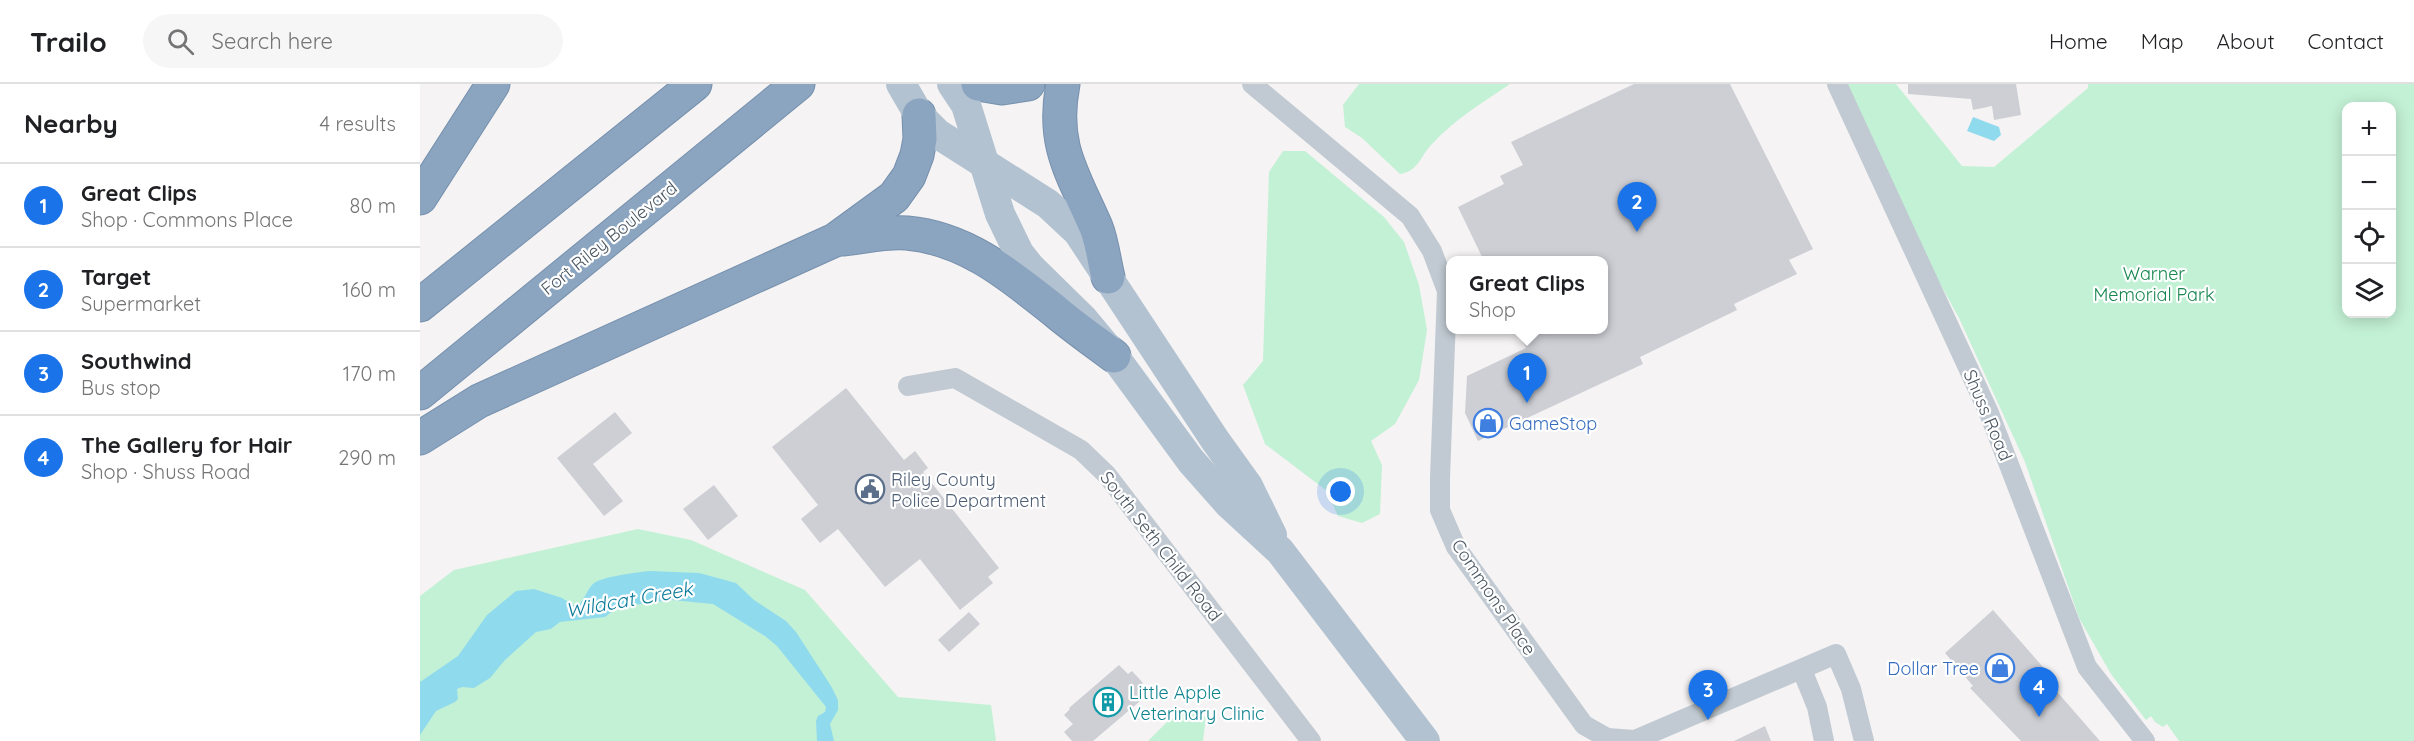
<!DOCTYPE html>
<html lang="en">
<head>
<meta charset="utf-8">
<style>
  :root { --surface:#fff; --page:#f6f6f6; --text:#202124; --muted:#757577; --line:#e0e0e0; --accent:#1a73e8 }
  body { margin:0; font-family:Quicksand,sans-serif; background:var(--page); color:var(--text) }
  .controls { position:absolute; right:18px; top:18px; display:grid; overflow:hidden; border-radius:12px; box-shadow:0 3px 15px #0003 }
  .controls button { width:54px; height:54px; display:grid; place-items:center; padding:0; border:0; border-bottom:2px solid var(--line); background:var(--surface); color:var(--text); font:30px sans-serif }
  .you { position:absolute; left:921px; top:408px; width:21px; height:21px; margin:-15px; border:4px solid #fff; border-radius:50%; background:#1a73e8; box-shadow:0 0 0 9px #1a73e833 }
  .badge { display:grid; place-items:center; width:39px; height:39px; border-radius:50%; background:var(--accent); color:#fff; font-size:20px; font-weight:700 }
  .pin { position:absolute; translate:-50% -50px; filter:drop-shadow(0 2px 3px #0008) }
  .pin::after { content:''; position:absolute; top:32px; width:21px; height:18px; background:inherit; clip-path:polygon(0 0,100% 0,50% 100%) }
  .popup { position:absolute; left:1026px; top:172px; width:162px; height:78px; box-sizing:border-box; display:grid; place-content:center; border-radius:12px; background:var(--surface); filter:drop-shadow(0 2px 4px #0005); font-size:20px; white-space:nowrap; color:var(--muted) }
  .popup b { font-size:22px; color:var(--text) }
  .popup::after { content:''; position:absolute; left:50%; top:100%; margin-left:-12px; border:12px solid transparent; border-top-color:var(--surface) }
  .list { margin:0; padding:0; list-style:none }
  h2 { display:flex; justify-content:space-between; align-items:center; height:78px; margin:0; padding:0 24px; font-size:26px }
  h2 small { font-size:20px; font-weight:400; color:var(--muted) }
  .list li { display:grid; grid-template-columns:39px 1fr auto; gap:18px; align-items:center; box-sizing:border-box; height:84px; padding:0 24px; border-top:2px solid var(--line) }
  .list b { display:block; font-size:22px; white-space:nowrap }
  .list p { margin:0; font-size:20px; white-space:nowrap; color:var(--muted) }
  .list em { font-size:20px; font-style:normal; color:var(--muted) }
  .icon { flex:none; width:33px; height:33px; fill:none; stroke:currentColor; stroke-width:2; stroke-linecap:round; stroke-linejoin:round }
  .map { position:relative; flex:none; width:1994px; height:657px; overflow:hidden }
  header { display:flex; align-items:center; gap:36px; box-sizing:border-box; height:84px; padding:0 30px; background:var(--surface); border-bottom:2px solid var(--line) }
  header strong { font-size:28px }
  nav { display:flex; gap:33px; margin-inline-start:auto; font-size:21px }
  .search { width:420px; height:54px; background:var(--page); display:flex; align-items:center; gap:15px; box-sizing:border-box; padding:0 21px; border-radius:33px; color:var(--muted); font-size:22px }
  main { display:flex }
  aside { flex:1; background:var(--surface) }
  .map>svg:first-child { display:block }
  .green { fill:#c3f1d5; fill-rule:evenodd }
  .water { fill:#90daee }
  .building { fill:#cdcfd5 }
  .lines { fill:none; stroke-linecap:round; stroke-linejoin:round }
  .motorway-casing { stroke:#7690ad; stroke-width:35 }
  .minor { stroke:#c1cad2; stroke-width:20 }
  .primary { stroke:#b3c2d1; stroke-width:30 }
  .motorway { stroke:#8ba5c1; stroke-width:33 }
  .labels { text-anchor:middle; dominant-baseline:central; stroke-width:4.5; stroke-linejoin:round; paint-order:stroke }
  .street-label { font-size:18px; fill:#4a5661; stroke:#fff }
  .park-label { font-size:18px; fill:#17864f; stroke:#fff }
  .shop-label { font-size:18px; fill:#366cbe; stroke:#fff; text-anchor:start }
  .service-label { font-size:18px; fill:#4e5e75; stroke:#fff; text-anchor:start }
  .culture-label { font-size:18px; fill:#0d838f; stroke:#fff; text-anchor:start }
  .water-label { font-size:20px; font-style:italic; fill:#0c7c9b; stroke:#fff }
</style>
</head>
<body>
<header>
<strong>Trailo</strong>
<div class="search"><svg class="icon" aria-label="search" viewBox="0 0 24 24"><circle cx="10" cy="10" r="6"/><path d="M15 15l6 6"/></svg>Search here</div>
<nav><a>Home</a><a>Map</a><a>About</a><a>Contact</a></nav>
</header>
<main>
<aside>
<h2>Nearby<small>4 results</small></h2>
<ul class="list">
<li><span class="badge">1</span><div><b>Great Clips</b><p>Shop · Commons Place</p></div><em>80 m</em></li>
<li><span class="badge">2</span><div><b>Target</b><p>Supermarket</p></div><em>160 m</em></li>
<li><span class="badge">3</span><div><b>Southwind</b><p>Bus stop</p></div><em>170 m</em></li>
<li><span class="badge">4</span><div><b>The Gallery for Hair</b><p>Shop · Shuss Road</p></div><em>290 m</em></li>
</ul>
</aside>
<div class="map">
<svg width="1994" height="657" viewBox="0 0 1994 657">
  <rect width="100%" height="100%" fill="#f5f3f3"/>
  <g class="green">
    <path d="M939,0H1090C1062,19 1035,35 1012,60C1000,72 999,87 980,90L942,54L925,43L923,21Z"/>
    <path d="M1426,0H1476L1542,82L1574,83L1668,4V0H1994V657H1759L1747,640L1743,643L1735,638L1731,632L1726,636L1691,590L1659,534L1605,378L1539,234L1489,143ZM1926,22H1972V230H1926Z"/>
    <polygon points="863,67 885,67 964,133 984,158 999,201 1007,246 999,296 975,340 951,357 962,381 960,430 942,439 918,432 907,407 845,360 823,301 843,277 849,88"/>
    <polygon points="218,445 271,456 385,506 478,613 571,621 576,657 0,657 0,512 34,486"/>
    <polygon points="765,627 786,633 783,657 728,657 746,639"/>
  </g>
  <g class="water">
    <polygon points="1553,33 1579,43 1581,51 1574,57 1547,47"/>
    <path d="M230,487L279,489L316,499L334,516L366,537L376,548L411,602L418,616V626L410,640L414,657H397L396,637L398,632L405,628L406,623L357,562L345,552L293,520L252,516L198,523L185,533L140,538L131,545L116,548L85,576L70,594L54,604L42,603L37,605L38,615L35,618L16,627L0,651V598L38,572L67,531L96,507L114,505L142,514L153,521H159C165,514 167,506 173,500C179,493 219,488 230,487Z"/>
  </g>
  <g class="building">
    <polygon points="1214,0 1310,0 1393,165 1369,176 1377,190 1314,220 1317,226 1220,273 1223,280 1058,357 1045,329 1047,292 1106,264 1097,246 1184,246 1184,177 1064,177 1038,123 1084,100 1080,92 1103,81 1091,58"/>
    <polygon points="1488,0 1596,0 1601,31 1574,36 1572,22 1553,26 1551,15 1488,10"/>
    <polygon points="426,304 484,376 495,367 508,384 503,388 579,484 568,493 573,499 540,526 500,475 465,503 418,445 400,459 381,435 398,421 352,363"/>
    <polygon points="195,328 212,349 173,380 203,417 184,432 137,374"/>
    <polygon points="294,401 318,432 288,456 263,425"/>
    <polygon points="1573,526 1636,598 1632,602 1680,657 1601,657 1550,604 1553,602 1525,569"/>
    <polygon points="549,528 560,540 529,568 518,556"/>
    <polygon points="699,581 708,590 712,587 723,599 718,603 726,612 673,657 652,657 644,648 653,640 644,631 650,625 649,624"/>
    <polygon points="1345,642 1351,657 1314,657"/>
  </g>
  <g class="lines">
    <g class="motorway-casing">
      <g id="motorway">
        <polyline points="558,0 582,4 608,0"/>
        <path d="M643,0C631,61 653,90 676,143C682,158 684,177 688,193"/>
        <polyline points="0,114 73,0"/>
        <path d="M423,155C444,153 466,147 487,149C546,154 591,192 635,227C654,243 674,257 694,272"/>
        <polyline points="0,221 275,0"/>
        <polyline points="0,309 378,0"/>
        <polyline points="0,354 59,317 415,156 474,113 489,92 497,71 500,55 499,31"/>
      </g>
    </g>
    <g class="minor">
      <polyline points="832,0 990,132 1012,167 1027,207 1020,394 1020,426 1036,463 1164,641 1187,654 1215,656 1416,570 1431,605 1444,657"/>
      <polyline points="1417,0 1569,329 1667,583 1725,657"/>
      <polyline points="488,302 535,294 661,366 687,391 891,657"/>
      <polyline points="1382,586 1397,623 1404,657"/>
    </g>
    <g class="primary">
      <polyline points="481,0 499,31 518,50 628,120 658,148 795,356 828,402 852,451"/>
      <polyline points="532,0 546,21 580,130 599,169 610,183 664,236 694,272 771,377 809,420 860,467 1005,657"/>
    </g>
    <use href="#motorway" class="motorway"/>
  </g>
  <defs>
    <g id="shop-ring" transform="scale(1.5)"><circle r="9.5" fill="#fff" stroke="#3f7fe0" stroke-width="1.5"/><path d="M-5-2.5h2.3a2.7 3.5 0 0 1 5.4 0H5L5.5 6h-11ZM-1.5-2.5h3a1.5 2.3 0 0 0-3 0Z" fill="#3f7fe0"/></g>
    <g id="civic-ring" transform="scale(1.5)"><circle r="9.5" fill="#fff" stroke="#5c6f8a" stroke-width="1.5"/><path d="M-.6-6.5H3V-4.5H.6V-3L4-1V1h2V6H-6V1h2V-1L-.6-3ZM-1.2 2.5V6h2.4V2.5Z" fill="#5c6f8a"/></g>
    <g id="building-ring" transform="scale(1.5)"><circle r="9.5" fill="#fff" stroke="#0f9aa8" stroke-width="1.5"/><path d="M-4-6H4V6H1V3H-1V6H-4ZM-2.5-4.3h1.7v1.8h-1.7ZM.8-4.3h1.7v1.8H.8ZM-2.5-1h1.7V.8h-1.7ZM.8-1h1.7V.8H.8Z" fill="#0f9aa8"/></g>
  </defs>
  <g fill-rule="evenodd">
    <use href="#shop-ring" x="1068" y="339"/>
    <use href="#civic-ring" x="450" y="405"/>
    <use href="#shop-ring" x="1580" y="584"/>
    <use href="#building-ring" x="688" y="618"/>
  </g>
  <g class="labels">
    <g class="street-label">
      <text transform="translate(189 154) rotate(-39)">Fort Riley Boulevard</text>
      <text transform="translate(1568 331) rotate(67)">Shuss Road</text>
      <text transform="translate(741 462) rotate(52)">South Seth Child Road</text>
      <text transform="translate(1074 513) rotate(56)">Commons Place</text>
    </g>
    <g class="park-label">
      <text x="1734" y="189">Warner<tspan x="1734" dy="21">Memorial Park</tspan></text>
    </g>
    <g class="shop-label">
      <text x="1089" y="339">GameStop</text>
      <text x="1559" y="584" text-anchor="end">Dollar Tree</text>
    </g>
    <g class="service-label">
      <text x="471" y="395">Riley County<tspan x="471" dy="21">Police Department</tspan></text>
    </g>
    <g class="culture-label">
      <text x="709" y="608">Little Apple<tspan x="709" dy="21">Veterinary Clinic</tspan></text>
    </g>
    <g class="water-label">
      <text transform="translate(209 515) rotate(-10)">Wildcat Creek</text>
    </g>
  </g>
</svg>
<div class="controls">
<button>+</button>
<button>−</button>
<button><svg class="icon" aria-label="locate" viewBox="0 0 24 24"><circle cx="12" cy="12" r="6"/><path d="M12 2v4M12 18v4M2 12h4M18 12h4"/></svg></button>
<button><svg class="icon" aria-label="layers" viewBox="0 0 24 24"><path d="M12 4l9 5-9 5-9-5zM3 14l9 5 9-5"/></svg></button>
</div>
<div class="you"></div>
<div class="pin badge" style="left:1107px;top:319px">1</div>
<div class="popup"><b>Great Clips</b>Shop</div>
<div class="pin badge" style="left:1217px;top:148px">2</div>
<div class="pin badge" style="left:1288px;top:636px">3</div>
<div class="pin badge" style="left:1619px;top:633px">4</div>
</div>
</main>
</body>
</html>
